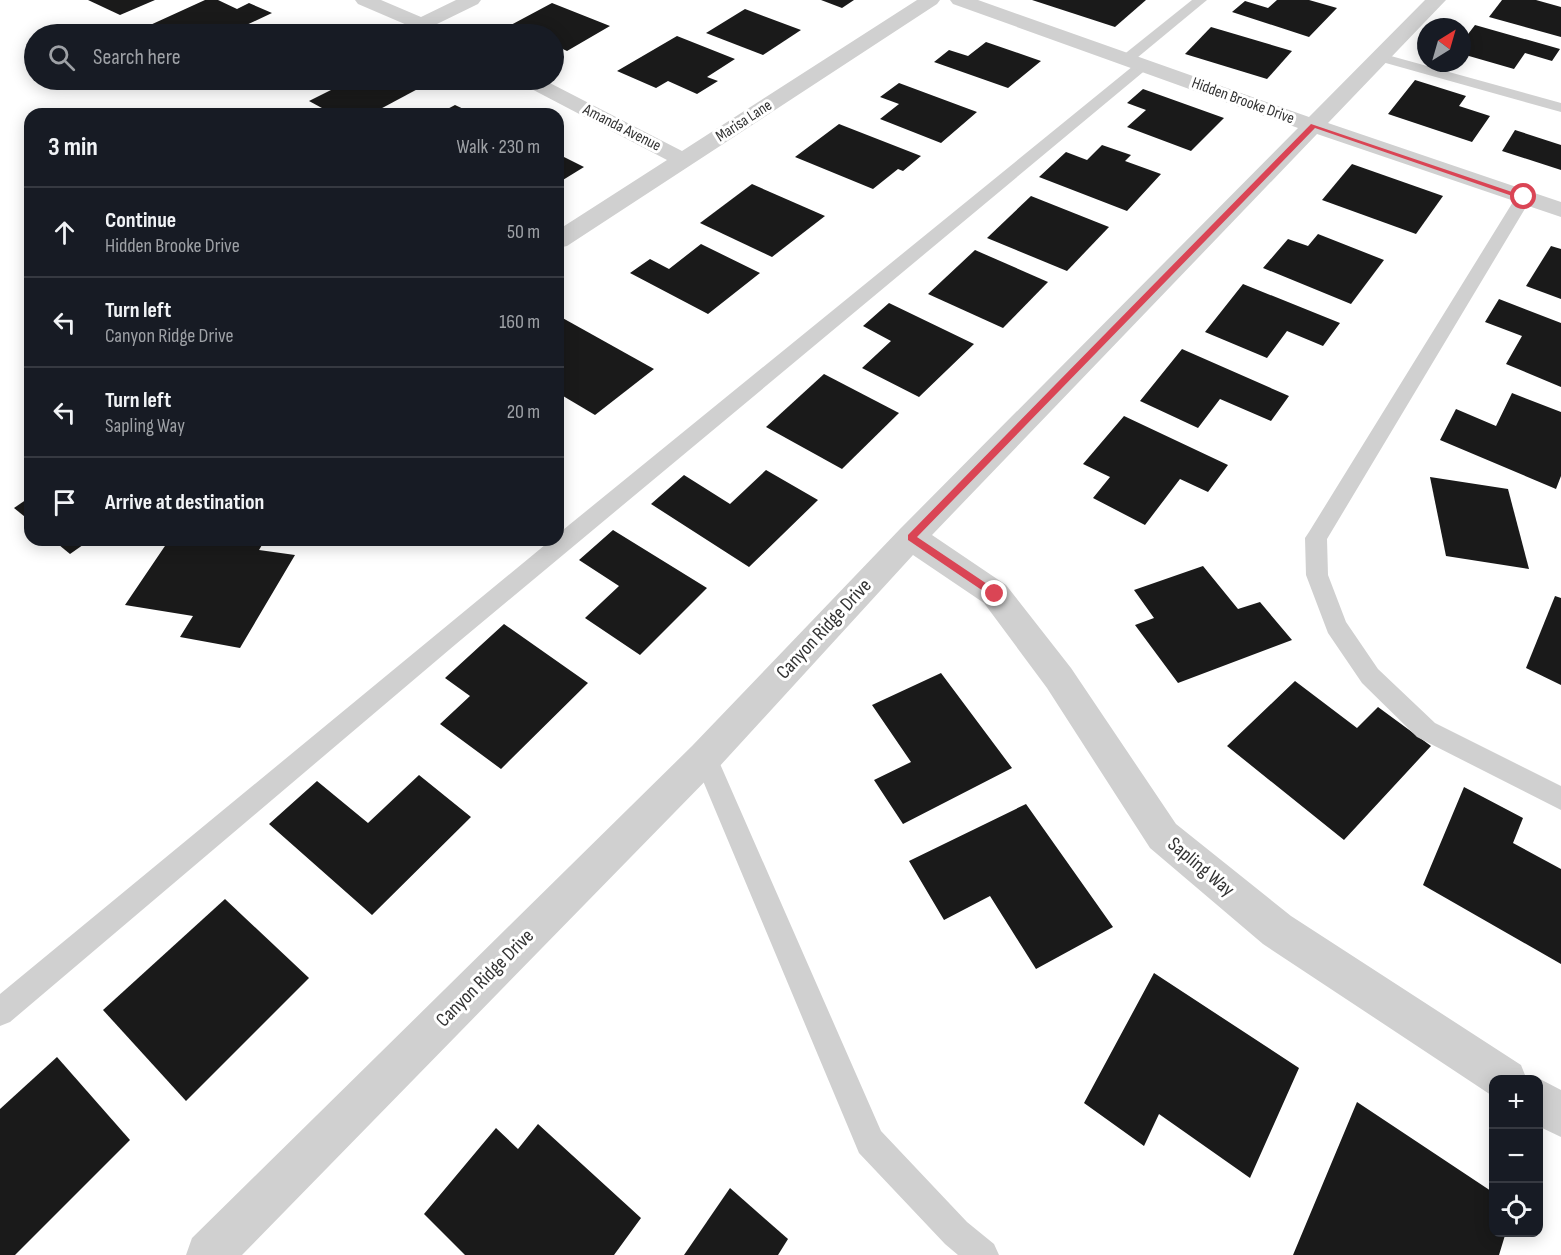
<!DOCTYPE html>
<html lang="en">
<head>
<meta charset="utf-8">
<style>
  :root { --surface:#171b24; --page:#242831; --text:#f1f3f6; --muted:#9ea1a6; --line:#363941 }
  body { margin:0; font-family:"Sofia Sans Condensed",sans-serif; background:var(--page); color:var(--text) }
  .controls { position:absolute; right:18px; bottom:18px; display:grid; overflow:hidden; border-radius:12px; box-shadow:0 3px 15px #0003 }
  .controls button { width:54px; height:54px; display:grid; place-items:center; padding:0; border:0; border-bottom:2px solid var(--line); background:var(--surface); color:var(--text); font:30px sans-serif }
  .compass { position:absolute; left:1417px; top:18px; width:54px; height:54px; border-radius:50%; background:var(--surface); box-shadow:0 3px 15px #0003; rotate:37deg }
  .stop { position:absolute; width:18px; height:18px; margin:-14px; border:4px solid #da4555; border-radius:50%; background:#fff }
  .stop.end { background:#da4555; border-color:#fff; box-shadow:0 2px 6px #0008 }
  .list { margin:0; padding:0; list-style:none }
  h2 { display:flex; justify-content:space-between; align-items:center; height:78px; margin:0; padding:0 24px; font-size:26px }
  h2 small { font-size:20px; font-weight:400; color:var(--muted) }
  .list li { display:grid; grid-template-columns:39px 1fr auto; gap:18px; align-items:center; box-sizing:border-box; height:90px; padding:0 24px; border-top:2px solid var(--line) }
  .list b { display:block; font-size:22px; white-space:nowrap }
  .list p { margin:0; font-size:20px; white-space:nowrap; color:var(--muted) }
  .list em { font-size:20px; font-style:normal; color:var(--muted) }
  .icon { flex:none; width:33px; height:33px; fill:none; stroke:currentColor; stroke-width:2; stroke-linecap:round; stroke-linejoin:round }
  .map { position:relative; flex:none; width:1561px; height:1255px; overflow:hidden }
  .search { position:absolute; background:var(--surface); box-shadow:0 3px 15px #0003; left:24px; top:24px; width:540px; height:66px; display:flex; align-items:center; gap:15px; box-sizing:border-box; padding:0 21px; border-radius:33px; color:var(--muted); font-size:22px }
  .panel { position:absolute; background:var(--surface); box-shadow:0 3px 15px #0003; left:24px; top:108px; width:540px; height:438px; border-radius:18px }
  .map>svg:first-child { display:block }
  .building { fill:#1a1a1a }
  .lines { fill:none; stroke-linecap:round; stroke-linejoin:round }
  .service { fill:#d0d0d0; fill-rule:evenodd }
  .minor { fill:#d0d0d0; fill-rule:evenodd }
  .route { fill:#da4555 }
  .labels { text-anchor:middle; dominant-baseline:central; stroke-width:6; stroke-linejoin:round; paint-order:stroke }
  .far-street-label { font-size:16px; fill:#333; stroke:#fff }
  .street-label { font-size:20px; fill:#333; stroke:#fff }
</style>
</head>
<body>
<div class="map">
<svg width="1561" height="1255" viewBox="0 0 1561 1255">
  <rect width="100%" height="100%" fill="#fff"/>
  <g class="building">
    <polygon points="88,0 155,0 120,15"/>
    <polygon points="205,0 218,0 237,9 249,3 272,13 227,34 166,34 148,26"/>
    <polygon points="821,0 854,0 842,8"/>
    <polygon points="1032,0 1146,0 1115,27"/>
    <polygon points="1277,0 1309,0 1337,8 1309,37 1232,12 1245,1 1268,8"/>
    <polygon points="1502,0 1536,0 1561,7 1561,37 1489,17"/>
    <polygon points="552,3 610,26 567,51 554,45 554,34 528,34 509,26"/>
    <polygon points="745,9 801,30 763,55 706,33"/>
    <polygon points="1475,25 1560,49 1552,61 1525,53 1514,69 1462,54 1462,42"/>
    <polygon points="1211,27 1292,51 1267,79 1185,54"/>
    <polygon points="677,36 735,59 707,77 718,81 697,94 668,81 656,88 617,71"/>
    <polygon points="986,42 1041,61 1008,88 934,62 949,50 968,56"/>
    <polygon points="351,80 417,80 427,84 371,114 333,114 309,101"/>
    <polygon points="1415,80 1466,96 1459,106 1490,116 1472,142 1388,114"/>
    <polygon points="899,83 977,112 941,143 880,119 899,104 880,97"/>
    <polygon points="1143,89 1224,118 1191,151 1127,127 1146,110 1127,103"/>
    <polygon points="455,105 474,114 438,114"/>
    <polygon points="839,124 921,156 903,171 898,169 873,189 795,157"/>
    <polygon points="1515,130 1561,145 1561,170 1502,151"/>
    <polygon points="1102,145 1131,155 1125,161 1161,174 1127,211 1039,177 1066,152 1087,160"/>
    <polygon points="564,157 584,167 558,183 558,161"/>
    <polygon points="1352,164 1443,196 1416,234 1322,200"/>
    <polygon points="752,184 825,216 772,257 700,223"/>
    <polygon points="1031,196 1109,227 1067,271 987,238"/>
    <polygon points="1318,234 1384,260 1351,304 1263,268 1288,239 1308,246"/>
    <polygon points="701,244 760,273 708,314 630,273 650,259 669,269"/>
    <polygon points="1551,246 1561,249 1561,299 1526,286"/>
    <polygon points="975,250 1048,282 1003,328 928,294"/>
    <polygon points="1243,284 1340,323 1323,346 1287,331 1267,358 1205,332"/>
    <polygon points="1499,299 1561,323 1561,387 1506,364 1522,336 1485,322"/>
    <polygon points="889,303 974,344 919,397 862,368 891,341 863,326"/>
    <polygon points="558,316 559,316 654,369 595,415 558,393"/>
    <polygon points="1182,349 1289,396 1271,421 1220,399 1198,428 1140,401"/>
    <polygon points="824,374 899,413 842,469 766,427"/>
    <polygon points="1512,393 1561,412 1561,476 1556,489 1440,440 1456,409 1496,426"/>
    <polygon points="1124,416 1228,465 1208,492 1180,479 1145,525 1093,498 1110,477 1083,464"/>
    <polygon points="766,470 818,500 749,567 651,504 684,475 730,504"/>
    <polygon points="1430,477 1508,489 1529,569 1446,556"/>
    <polygon points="30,497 30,521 14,508"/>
    <polygon points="613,530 707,588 640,655 585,618 619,586 579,560"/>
    <polygon points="53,540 90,540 70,554"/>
    <polygon points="169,540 265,540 259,550 295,555 240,648 180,637 193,616 125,605"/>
    <polygon points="1203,566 1238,609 1260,602 1292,640 1178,683 1135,625 1154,618 1134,590"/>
    <polygon points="1555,596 1561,598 1561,685 1526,668"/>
    <polygon points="504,624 588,683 501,769 440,724 470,696 445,678"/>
    <polygon points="941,673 1012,768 903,824 874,780 911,762 872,705"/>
    <polygon points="1295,681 1357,728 1378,707 1431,746 1344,840 1227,746"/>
    <polygon points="419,775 471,817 372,915 269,824 317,781 368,823"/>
    <polygon points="1464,787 1523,818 1513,843 1561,869 1561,964 1423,885"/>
    <polygon points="1026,804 1113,927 1036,969 990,896 944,920 909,861"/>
    <polygon points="225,899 309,978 186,1101 103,1010"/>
    <polygon points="1154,973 1299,1068 1250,1178 1159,1114 1144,1146 1084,1103"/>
    <polygon points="57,1057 130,1140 15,1255 0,1255 0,1109"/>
    <polygon points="1357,1102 1494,1193 1494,1232 1506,1232 1499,1255 1293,1255"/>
    <polygon points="538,1124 641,1218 614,1255 465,1255 424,1214 496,1128 518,1149"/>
    <polygon points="730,1188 788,1239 778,1255 684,1255"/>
  </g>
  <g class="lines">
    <g class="service">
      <polygon points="1192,0 1207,0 1132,62 1122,62 1120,59 1122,56"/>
      <polygon points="1380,53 1561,103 1561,112 1375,60 1373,57"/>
      <polygon points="1143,61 1148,62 1150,65 1148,68 456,644 10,1022 0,1026 0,994 551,540 558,540 558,534 1138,62"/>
      <polygon points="1524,192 1532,197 1327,539 1328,575 1346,622 1378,669 1435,723 1561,786 1561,810 1417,737 1362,683 1328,633 1306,575 1305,538 1309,532 1516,197"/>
      <polygon points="705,746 714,749 717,757 881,1131 967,1222 994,1244 999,1255 958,1255 945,1244 859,1153 693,757 696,749"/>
    </g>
    <g class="minor">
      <polygon points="355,0 381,0 421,17 456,0 481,0 478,4 437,24 450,30 453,34 428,34 358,4"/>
      <polygon points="917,0 940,0 937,4 567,246 558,248 558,230 667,160 522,84 519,80 544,80 682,151"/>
      <polygon points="950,0 978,0 1309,117 1425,0 1446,0 1328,123 1561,202 1561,217 1317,134 932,535 1006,585 1071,668 1176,824 1291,916 1521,1065 1527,1080 1494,1080 1494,1096 1491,1095 1263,944 1150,848 1047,688 984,603 913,555 718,768 242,1255 186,1255 192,1238 692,746 900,529 1298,128 953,4"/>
      <polygon points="1538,1078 1561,1090 1561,1137 1538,1126 1538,1080 1535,1080"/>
    </g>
  </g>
  <polygon class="route" points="1311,124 1527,197 1521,199 1315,128 917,537 999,592 999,597 992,597 908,540 908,535"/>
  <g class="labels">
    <g class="far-street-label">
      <text transform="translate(1243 101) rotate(20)">Hidden Brooke Drive</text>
      <text transform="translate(744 121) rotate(-33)">Marisa Lane</text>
      <text transform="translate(622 128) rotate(27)">Amanda Avenue</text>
    </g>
    <g class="street-label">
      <text transform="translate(824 629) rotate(-47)">Canyon Ridge Drive</text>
      <text transform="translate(1201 867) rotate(40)">Sapling Way</text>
      <text transform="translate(485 978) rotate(-45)">Canyon Ridge Drive</text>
    </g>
  </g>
</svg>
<div class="controls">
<button>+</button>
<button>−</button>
<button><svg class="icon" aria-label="locate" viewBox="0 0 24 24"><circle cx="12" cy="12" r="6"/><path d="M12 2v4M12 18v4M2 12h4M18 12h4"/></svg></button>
</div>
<svg class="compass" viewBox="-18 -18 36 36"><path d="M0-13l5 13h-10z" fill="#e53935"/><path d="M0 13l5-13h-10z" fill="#9ea1a6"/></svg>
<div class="stop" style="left:1524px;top:197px"></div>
<div class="stop end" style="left:995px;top:594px"></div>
<div class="search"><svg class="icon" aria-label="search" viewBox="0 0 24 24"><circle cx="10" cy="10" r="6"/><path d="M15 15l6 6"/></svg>Search here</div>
<section class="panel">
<h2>3 min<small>Walk · 230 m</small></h2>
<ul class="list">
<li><svg class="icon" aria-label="ahead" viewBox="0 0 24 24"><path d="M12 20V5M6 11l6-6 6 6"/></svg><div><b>Continue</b><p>Hidden Brooke Drive</p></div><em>50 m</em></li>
<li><svg class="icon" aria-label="left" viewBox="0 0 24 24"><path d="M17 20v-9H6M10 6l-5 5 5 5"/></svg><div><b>Turn left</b><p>Canyon Ridge Drive</p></div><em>160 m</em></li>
<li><svg class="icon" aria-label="left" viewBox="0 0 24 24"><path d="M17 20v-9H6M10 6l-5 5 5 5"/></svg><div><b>Turn left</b><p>Sapling Way</p></div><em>20 m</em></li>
<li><svg class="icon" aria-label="arrive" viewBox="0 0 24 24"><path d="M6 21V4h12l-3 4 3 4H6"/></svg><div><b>Arrive at destination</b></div></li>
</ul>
</section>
</div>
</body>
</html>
